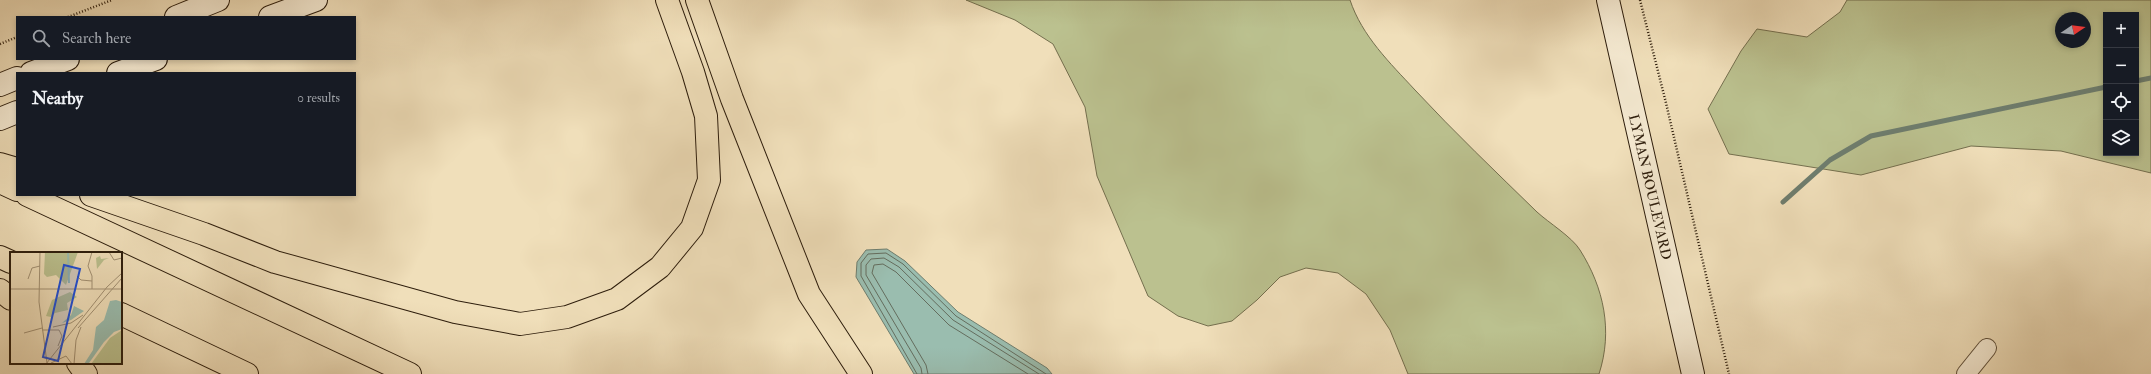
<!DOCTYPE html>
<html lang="en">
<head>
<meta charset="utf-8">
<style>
  :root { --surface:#171b24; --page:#242831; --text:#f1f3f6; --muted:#9ea1a6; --line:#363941 }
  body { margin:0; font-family:"IM FELL Double Pica",serif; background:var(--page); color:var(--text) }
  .controls { position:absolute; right:12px; top:12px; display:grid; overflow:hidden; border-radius:0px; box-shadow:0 2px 6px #0003 }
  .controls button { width:36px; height:36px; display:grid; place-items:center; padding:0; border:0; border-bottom:1px solid var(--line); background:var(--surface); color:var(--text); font:20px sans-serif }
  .compass { position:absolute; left:2055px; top:12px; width:36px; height:36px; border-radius:50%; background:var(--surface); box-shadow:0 2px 6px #0003; rotate:77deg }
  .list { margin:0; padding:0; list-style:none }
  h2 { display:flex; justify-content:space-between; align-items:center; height:52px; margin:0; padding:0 16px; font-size:17px }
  h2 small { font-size:13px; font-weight:400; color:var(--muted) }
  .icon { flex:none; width:22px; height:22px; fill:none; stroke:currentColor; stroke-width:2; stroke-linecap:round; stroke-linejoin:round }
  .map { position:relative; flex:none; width:2151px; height:374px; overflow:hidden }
  .search { position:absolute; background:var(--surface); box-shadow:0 2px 6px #0003; left:16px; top:16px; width:340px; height:44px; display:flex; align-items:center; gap:10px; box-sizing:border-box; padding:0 14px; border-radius:0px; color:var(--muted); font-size:15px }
  .panel { position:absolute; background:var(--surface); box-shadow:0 2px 6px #0003; left:16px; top:72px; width:340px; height:124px; border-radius:0px }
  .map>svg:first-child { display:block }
  .green { fill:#bbc18f; stroke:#746f4e; fill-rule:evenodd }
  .water { fill:#9abdaf; stroke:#6e7d6e }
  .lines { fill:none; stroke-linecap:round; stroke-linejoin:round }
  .shore { stroke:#646d5e; stroke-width:1 }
  .stream { stroke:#6e7d6e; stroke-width:5 }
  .street-casing { stroke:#5e4e38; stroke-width:20 }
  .secondary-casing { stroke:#2d1d0c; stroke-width:24 }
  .highway-casing { stroke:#2d1d0c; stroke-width:24 }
  .path { stroke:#2d1d0c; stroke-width:2.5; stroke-dasharray:1 2; stroke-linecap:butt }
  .street { stroke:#f5ead2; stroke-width:18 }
  .secondary { stroke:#f5ead2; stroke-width:22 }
  .highway { stroke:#f0dfba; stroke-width:22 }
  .labels { text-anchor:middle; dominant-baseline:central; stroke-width:3; stroke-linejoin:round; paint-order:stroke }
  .street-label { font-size:14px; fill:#2d1d0c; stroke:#f5ead2 }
  .inset-river { fill:none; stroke:#9abdaf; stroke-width:2 }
  .inset-road { fill:none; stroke:#a29174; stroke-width:1 }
  .view { fill:#1d4ed8; fill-opacity:0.15; stroke:#1d4ed8; stroke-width:2 }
  .inset-edge { fill:none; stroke:#2d1d0c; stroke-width:2 }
</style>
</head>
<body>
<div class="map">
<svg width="2151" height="374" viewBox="0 0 2151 374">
  <rect width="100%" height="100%" fill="#f0dfba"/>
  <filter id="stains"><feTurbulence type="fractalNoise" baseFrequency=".005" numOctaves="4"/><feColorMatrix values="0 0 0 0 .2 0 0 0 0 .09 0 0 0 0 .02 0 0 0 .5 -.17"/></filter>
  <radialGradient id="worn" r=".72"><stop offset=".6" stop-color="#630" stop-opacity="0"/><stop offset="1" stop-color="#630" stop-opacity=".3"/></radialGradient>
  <g class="green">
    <path d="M966,0H1350C1362,36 1390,63 1415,90C1454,132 1496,172 1537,212C1549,223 1572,237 1580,250C1604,288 1613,331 1599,374H1408L1390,330L1366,294L1338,273L1306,268L1280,277L1257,300L1232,321L1208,326L1178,316L1148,296L1097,176L1085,107L1053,44L1015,20Z"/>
    <path d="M1847,0H2151V173L2061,151L1971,146L1861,175L1729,154L1708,109L1741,51L1757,29L1807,37L1840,12ZM2106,15H2136V153H2106ZM2061,18H2085V42H2061Z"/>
  </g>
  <polygon class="water" points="887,249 905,261 958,312 1047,368 1052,374 914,374 856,277 857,262 866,250"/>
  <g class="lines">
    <g class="shore">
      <polyline points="917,374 861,276 861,263 868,254 886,253 903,264 956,316 1046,374"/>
      <polyline points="922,374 921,368 866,275 866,265 871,259 884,258 899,267 953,320 1039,374"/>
      <polyline points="928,374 926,365 872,273 874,265 883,264 896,272 949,325 1028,374"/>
    </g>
    <g class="stream">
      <polyline points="2136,81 2151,78"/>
      <polyline points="1783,202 1830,160 1871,136 2106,87"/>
    </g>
    <g class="street-casing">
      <polyline id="street" points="1966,374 1987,348"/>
    </g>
    <g class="secondary-casing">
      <g id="secondary">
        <polyline points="1608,0 1693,374"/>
        <polyline points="176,17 218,0"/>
        <polyline points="270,17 316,0"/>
        <polyline points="31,73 68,59"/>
        <polyline points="118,73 156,59"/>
        <polyline points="0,85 17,78"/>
        <polyline points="0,119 17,112"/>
      </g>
    </g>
    <g class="highway-casing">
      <g id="highway">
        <polyline points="697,0 732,99 809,294 861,374"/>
        <polyline points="0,164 17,169"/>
        <polyline points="0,182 17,190"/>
        <polyline points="27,195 410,374"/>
        <polyline points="91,195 204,234 275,262 455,312 520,324 567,317 617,299 660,267 692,228 709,180 706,116 693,72 667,0"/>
        <polyline points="0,257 11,262"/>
        <polyline points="0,290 11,299"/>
        <polyline points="121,314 247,374"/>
        <polyline points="78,363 86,374"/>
      </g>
    </g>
    <g class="path">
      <polyline points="1640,0 1666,103 1729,374"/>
      <polyline points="68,17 112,0"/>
      <polyline points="0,44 17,37"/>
    </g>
    <use href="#street" class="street"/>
    <use href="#secondary" class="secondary"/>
    <use href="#highway" class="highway"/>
  </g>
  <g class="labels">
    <g class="street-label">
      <text transform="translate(1650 187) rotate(77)">LYMAN BOULEVARD</text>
    </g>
  </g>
  <g transform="translate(10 252)">
    <rect width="112" height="112" fill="#f0dfba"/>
    <path d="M35,0H68L56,33L46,23L37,25L34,22ZM90,4L91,7L99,6L94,8L87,17L86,6ZM60,40L67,45L57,51L58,58L45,61L41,65L36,64L42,48ZM112,78V112H81L100,86Z" fill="#bbc18f"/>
    <path d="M106,48L112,50V77L104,80L94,90L79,111L74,112L83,98L86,75L94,68L100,49ZM64,54L74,59L61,68L52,71L61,63Z" fill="#9abdaf"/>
    <path class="inset-river" d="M58,0L59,31"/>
    <path class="inset-road" d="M30,0L29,50L37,111M82,0L78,14L82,24V37M99,0L104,8L112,6M67,24L71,28L82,29M18,27L22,16L30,14M0,37H112M43,75L61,71L73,63M68,76L112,26M32,78H49L52,84L48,94M14,81L32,76M41,111L56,104L62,112M36,112L97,35L112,21M64,112L66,88L71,75"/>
    <path class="view" d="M54,13L70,17L48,109L33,105Z"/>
    <rect width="112" height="112" class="inset-edge"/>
  </g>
  <rect width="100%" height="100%" filter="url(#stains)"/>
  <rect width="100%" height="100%" fill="url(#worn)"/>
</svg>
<div class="controls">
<button>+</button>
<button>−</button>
<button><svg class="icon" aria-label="locate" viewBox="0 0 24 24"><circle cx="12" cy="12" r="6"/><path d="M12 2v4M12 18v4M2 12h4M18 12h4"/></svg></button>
<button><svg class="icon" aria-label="layers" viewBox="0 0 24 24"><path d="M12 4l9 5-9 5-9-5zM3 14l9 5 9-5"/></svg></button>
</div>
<svg class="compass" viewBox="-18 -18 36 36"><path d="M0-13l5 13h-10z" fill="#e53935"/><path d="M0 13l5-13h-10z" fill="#9ea1a6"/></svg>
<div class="search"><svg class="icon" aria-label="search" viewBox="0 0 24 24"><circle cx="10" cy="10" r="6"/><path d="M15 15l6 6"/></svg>Search here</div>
<section class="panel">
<h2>Nearby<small>0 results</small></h2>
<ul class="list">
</ul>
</section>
</div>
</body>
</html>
